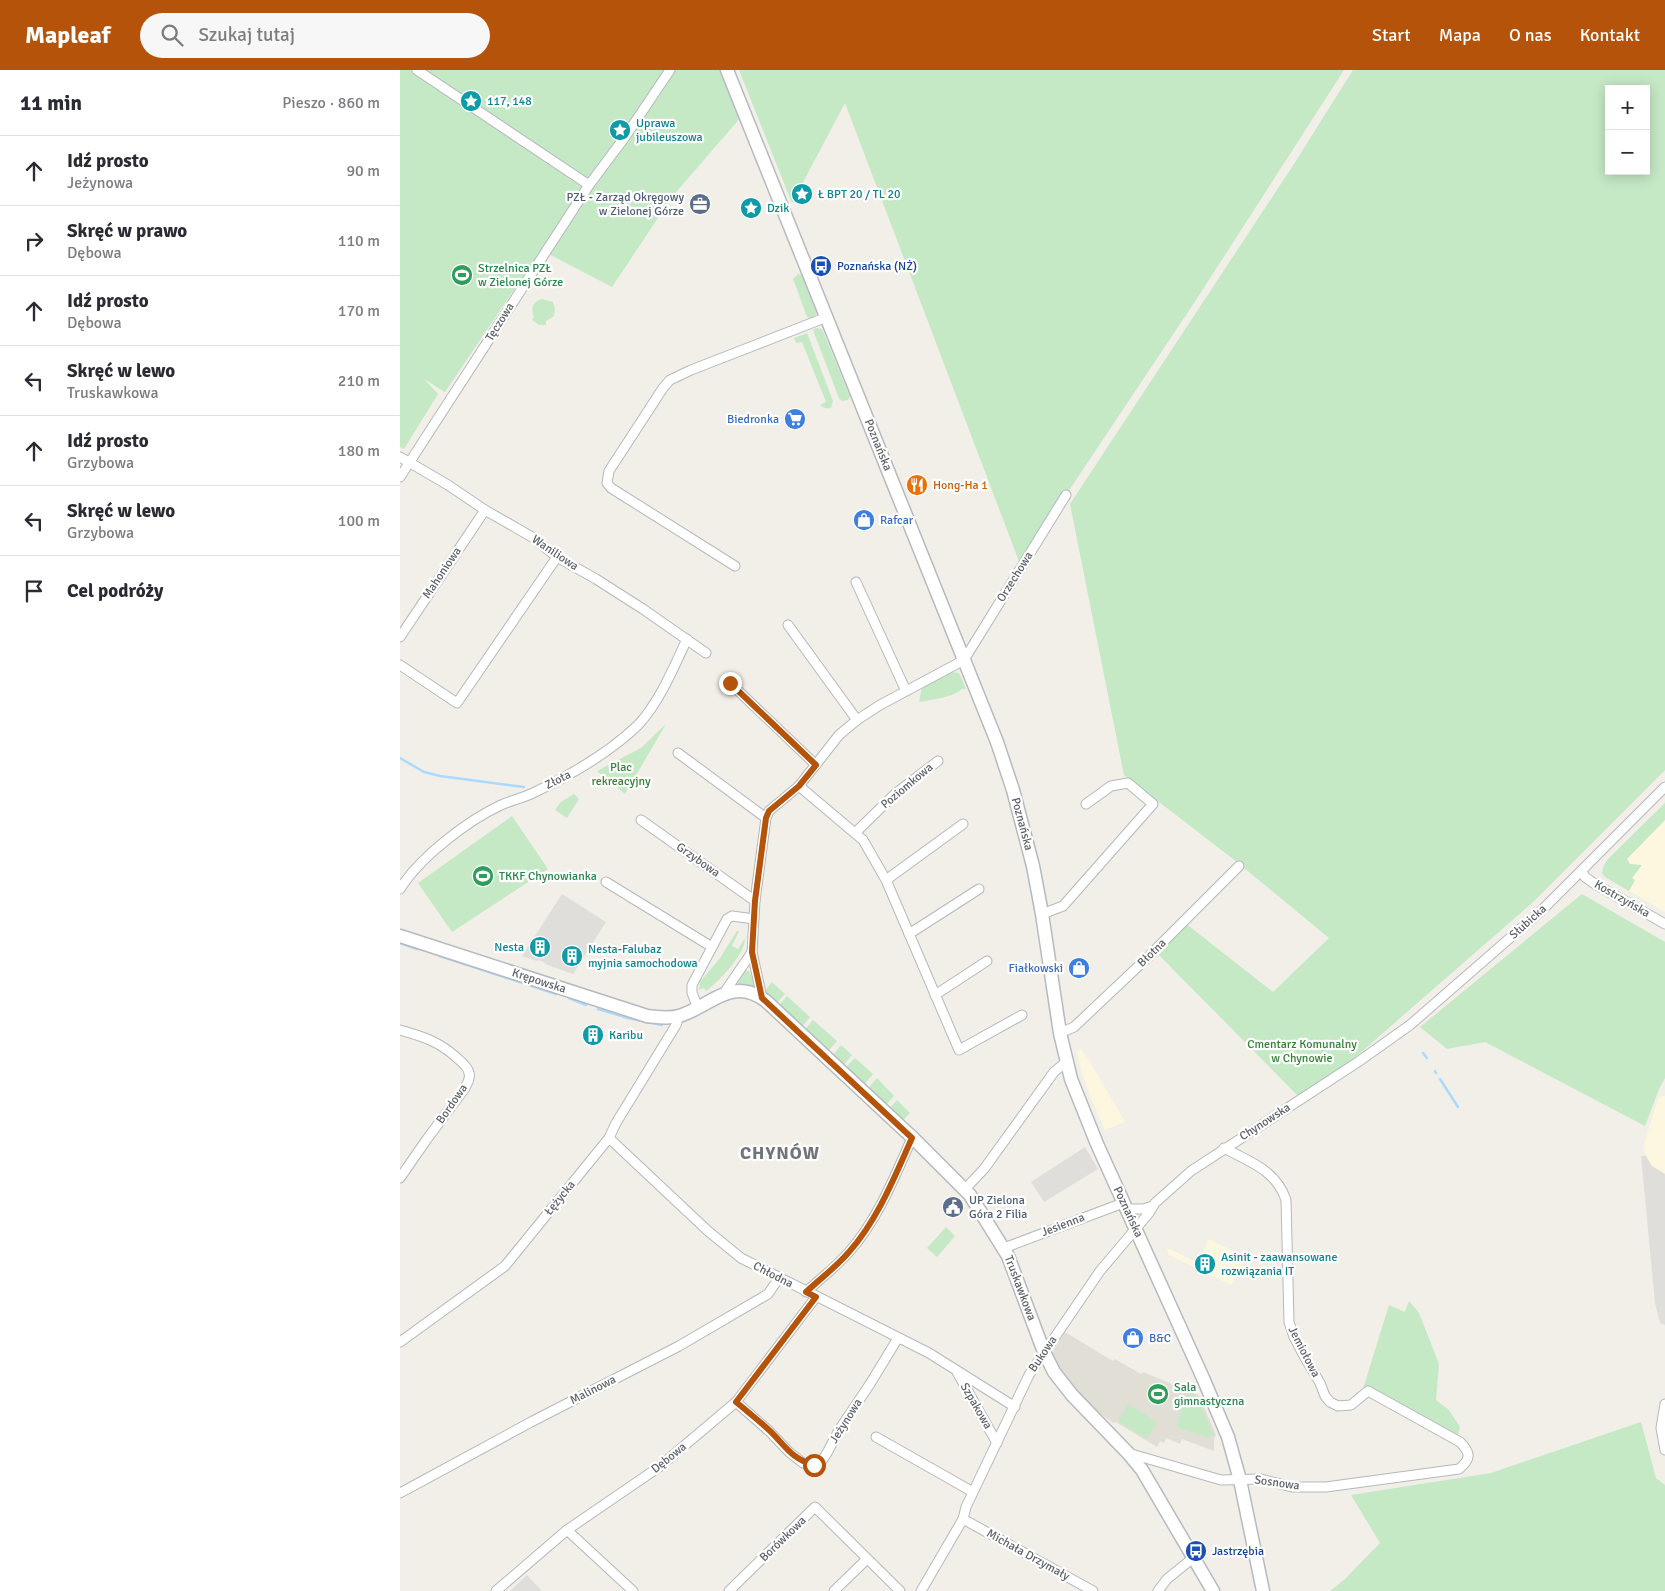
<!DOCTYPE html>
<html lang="pl">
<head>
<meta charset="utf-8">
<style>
  :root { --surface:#fff; --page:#f7f7f7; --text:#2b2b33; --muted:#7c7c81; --line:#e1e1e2; --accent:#b45309 }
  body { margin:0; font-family:Signika,sans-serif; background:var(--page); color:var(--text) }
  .controls { position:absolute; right:15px; top:15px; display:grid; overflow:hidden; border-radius:0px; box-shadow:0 2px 12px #0003 }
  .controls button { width:45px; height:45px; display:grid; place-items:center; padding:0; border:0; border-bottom:1px solid var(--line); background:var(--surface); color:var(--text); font:25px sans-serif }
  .stop { position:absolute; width:15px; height:15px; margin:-11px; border:4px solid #b45309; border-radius:50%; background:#fff }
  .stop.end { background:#b45309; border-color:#fff; box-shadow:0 1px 5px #0008 }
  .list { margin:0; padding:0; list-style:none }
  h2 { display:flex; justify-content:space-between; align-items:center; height:65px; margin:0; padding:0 20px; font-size:21px }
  h2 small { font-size:16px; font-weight:400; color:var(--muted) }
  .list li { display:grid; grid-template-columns:32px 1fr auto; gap:15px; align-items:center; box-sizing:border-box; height:70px; padding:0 20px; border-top:1px solid var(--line) }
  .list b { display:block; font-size:19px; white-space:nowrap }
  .list p { margin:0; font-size:16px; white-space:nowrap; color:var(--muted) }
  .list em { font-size:16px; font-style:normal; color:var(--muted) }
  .icon { flex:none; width:28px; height:28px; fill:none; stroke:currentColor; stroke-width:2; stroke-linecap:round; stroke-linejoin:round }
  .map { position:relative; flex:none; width:1265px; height:1521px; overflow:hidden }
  header { display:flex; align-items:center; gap:30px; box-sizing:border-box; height:70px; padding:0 25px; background:var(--accent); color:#fff }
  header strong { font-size:24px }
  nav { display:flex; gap:28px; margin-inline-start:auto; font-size:18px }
  .search { width:350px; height:45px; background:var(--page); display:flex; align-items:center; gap:12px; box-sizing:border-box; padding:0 18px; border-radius:28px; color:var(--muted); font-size:19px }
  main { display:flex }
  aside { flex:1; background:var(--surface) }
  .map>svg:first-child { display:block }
  .commercial { fill:#fef7e0 }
  .industrial { fill:#e0deda }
  .education { fill:#e1ded6 }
  .green { fill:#c5e8c5; fill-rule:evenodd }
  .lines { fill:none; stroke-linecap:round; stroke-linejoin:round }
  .stream { stroke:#aadaff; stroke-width:2.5 }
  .street-casing { stroke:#b5b8bc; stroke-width:11 }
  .secondary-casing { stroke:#b6babf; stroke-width:15 }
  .street { stroke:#fff; stroke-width:9 }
  .secondary { stroke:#fff; stroke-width:12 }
  .route { stroke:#b45309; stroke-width:6 }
  .labels { text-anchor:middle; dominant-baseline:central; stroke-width:4.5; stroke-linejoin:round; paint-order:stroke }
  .culture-label { font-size:12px; fill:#0d838f; stroke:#fff; text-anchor:start }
  .service-label { font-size:12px; fill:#4e5e75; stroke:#fff; text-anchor:end }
  .transit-label { font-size:12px; fill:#164399; stroke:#fff; text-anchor:start }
  .leisure-label { font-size:12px; fill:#27864d; stroke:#fff; text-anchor:start }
  .street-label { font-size:12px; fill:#5f6368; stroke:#fff }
  .shop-label { font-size:12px; fill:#366cbe; stroke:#fff; text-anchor:end }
  .food-label { font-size:12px; fill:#c56008; stroke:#fff; text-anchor:start }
  .park-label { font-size:12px; fill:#348238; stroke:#fff }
  .district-label { font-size:18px; font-weight:bold; letter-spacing:1px; fill:#70757a; stroke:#fff }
</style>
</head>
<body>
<header>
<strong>Mapleaf</strong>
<div class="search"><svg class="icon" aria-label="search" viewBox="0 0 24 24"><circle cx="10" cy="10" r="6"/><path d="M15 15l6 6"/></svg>Szukaj tutaj</div>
<nav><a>Start</a><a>Mapa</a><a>O nas</a><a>Kontakt</a></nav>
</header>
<main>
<aside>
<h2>11 min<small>Pieszo · 860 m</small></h2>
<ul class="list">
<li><svg class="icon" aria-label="ahead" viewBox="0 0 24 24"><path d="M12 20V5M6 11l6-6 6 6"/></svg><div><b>Idź prosto</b><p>Jeżynowa</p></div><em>90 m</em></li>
<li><svg class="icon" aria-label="right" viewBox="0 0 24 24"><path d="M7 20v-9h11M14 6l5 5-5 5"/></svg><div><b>Skręć w prawo</b><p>Dębowa</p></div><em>110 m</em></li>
<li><svg class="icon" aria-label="ahead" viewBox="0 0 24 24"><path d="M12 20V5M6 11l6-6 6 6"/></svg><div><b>Idź prosto</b><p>Dębowa</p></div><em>170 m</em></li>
<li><svg class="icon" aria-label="left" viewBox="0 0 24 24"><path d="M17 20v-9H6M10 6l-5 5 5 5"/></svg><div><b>Skręć w lewo</b><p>Truskawkowa</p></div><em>210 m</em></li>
<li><svg class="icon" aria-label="ahead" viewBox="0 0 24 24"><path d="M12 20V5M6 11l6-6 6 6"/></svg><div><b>Idź prosto</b><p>Grzybowa</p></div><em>180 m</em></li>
<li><svg class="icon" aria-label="left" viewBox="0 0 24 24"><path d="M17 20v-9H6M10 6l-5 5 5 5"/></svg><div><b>Skręć w lewo</b><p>Grzybowa</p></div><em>100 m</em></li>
<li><svg class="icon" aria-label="arrive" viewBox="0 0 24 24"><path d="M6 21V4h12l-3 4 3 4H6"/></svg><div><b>Cel podróży</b></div></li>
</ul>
</aside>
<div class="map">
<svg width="1265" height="1521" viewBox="0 0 1265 1521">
  <rect width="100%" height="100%" fill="#f1efe8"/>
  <g class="commercial">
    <polygon points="1265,735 1265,842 1208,808"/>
    <polygon points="681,979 689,990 725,1052 705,1060 689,1023 682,1003 677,982"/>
    <polygon points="1262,1026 1265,1026 1265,1104 1252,1096 1246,1086 1244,1079 1245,1072 1258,1028"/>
    <polygon points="809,1169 845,1187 831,1215 769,1185 767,1178 798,1193"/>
  </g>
  <g class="industrial">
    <polygon points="162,824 206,852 173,904 145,894 145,893 139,890 137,891 122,886"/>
    <polygon points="685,1077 698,1099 644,1132 631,1112"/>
    <polygon points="1241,1086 1246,1086 1252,1096 1265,1104 1265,1255 1260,1253 1255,1233"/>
    <polygon points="127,1505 142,1521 110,1521"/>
  </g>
  <polygon class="education" points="665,1262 713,1291 715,1289 741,1304 743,1302 799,1325 816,1365 814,1369 814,1381 782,1369 780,1374 766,1368 764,1373 760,1371 757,1377 716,1352 713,1353 689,1335 665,1306 652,1286 652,1283"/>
  <g class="green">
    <polygon points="0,0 322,0 341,47 272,127 212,217 143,181 168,140 45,322 24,309 38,324 4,379 0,377"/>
    <polygon points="339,0 944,0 796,230 620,494 445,33 392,133"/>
    <path d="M953,0H1265V700L1132,833L952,990L899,1027L757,883L785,853L873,922L929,868L837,792L724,705L670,434L894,94ZM1209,19H1246V101H1209Z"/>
    <polygon points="398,204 402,205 417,243 412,249 407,247 395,214 393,209"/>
    <path d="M142,229L153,232L155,239L154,246L146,251V255H139L132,250L134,247C130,238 133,231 142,229Z"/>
    <polygon points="416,258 422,259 450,327 448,330 442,331 439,328 413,260"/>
    <path d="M407,263L433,331L431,338C426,339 424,338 420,335L426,332L402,272L396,273L394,268Z"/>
    <path d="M550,602L559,603L566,619H562C551,628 534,629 519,632L522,617Z"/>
    <polygon points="266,654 225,724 197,701 241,678"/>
    <polygon points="174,724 179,729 167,748 155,740 161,732"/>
    <polygon points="1265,733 1265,750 1227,789 1230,794 1242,795 1232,808 1235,810 1229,821 1205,807 1202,803 1204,795 1208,789"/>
    <polygon points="112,746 148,799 52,862 18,813"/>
    <polygon points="1182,824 1265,872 1265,1008 1259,1019 1245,1056 1085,972 1047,979 1020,957"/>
    <path d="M337,861H339L332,876L338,879L345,868C345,885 319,911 306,921L304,918L299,920L300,912L320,888Z"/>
    <polygon points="344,900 349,901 355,914 352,918 337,913"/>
    <polygon points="372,912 385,924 377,933 366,924 365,921"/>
    <polygon points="387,926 410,947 401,958 378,937"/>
    <polygon points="413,950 437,971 427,982 404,961"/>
    <polygon points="441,975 452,985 442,997 433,985"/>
    <polygon points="455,988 473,1004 464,1015 446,997"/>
    <polygon points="477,1008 494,1026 486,1035 469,1021 470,1016"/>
    <polygon points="497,1030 510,1043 502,1051 490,1038"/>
    <polygon points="546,1157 555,1166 537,1187 527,1178"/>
    <polygon points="1009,1231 1019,1243 1039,1294 1036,1330 1049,1340 1060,1357 1057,1370 963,1319 989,1235 1005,1242"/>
    <polygon points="788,1322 795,1324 814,1366 807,1367 777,1357 779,1347"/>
    <polygon points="728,1334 757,1352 747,1369 718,1351"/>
    <polygon points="1241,1352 1256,1408 1265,1415 1265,1521 930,1521 945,1509 980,1473 951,1425 1091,1403"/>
  </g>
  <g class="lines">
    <g class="stream">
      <polyline points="0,688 24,702 40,706 124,717"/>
      <polyline points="0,873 17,879"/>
      <polyline points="40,886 156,924"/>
      <polyline points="169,928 186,935"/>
      <polyline points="198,939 228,948 262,955"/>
      <polyline points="1023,983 1027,988"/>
      <polyline points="1035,1001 1036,1003"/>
      <polyline points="1040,1009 1058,1037"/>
    </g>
    <g class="street-casing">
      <g id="street">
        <polyline points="17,0 189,115"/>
        <polyline points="0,387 48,415 85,440 132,467 157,487 196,509 243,539 306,583"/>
        <polyline points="0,407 189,115 225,67 270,0"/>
        <polyline points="335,496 211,418 207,413 209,401 263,318 270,310 291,300 427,247"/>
        <polyline points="456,512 506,621"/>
        <polyline points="388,555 457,650"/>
        <polyline points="0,567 85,440"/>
        <polyline points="0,595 57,633 157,487"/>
        <polyline points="330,609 330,613 416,695"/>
        <polyline points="278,683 366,748"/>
        <polyline points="399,716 463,770 486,810 559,980 622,945"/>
        <polyline points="241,750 355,831"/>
        <polyline points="456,762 496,723 538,691"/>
        <polyline points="1182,801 1185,807 1195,814 1265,854"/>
        <polyline points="486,810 563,754"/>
        <polyline points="206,812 312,877"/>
        <path d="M0,819C20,787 67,751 101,735C112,730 123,728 133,723C171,705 208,684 238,655C259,633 274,597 287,569"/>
        <polyline points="642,844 663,836 753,734 728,713 711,716 686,734"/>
        <polyline points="509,864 579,819"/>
        <polyline points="324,923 352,882"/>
        <polyline points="535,925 587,891"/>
        <polyline points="362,928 352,882 355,831 366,748 369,741 399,716 439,665 457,650 480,635 564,590 666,425"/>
        <polyline points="298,938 292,923 292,915 327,849 332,846 354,849"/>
        <path d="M0,960C22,966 40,972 57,988C62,992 68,997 69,1003C71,1009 67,1013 65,1018L27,1069L0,1108"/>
        <polyline points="660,963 674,957 747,888 839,796"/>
        <polyline points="209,1068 308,1161 341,1188 529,1283 615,1337"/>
        <polyline points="565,1119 584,1099 654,1002 666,992"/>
        <polyline points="726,1139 743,1139 753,1136"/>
        <polyline points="604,1178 723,1133"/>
        <path d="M406,1222C420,1209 436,1197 449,1182C478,1149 494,1108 512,1068"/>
        <polyline points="0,1272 105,1196 209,1068 216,1053 276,955 279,946"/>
        <polyline points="557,1302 597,1373"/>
        <polyline points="336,1332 369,1361 389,1382 403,1393 414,1395 421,1392 427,1383 439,1360 470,1314 498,1268"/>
        <polyline points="1265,1334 1261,1358 1265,1380"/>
        <polyline points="476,1367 573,1422"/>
        <path d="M728,1383L821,1410L861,1409L892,1417H926L1059,1399C1071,1389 1071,1383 1060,1372L968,1321L951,1335L938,1336L930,1332L925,1326L920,1313L904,1286L894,1267L889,1252L886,1130C876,1100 850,1092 824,1078"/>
        <polyline points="0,1423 131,1352 279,1276 368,1224 379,1208"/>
        <polyline points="563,1449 693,1521"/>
        <polyline points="167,1460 233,1521"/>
        <polyline points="96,1521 167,1460 259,1397 336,1332 416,1227"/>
        <polyline points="329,1521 415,1437 500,1521"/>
        <polyline points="434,1521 467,1489"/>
        <polyline points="521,1521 563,1449 566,1437 629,1305 700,1201 749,1143 755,1133 791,1101 958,992 1010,955 1141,841 1265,717"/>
        <polyline points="758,1521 767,1509 793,1488"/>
      </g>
    </g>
    <g class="secondary-casing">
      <g id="secondary">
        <polyline points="327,0 597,672 613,720 633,796 642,844 660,963 671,1009 697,1074 803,1308 828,1367 840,1410 863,1521"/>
        <path d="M0,866L247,946C257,947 269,949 279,946C310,937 331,905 366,931L514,1069L570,1125L608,1186L644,1282L654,1302L672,1325L728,1383L742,1400L813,1521"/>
      </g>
    </g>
    <use href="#street" class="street"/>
    <use href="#secondary" class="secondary"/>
  </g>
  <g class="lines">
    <path class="route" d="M330,613L416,695L399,716L369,741L366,748L355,831L352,882L362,928L512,1068C494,1108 478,1149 449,1182C436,1197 420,1209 406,1222L416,1227L336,1332C347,1341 358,1350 369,1360C384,1374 392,1390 414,1395"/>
  </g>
  <defs>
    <g id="sight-disc" transform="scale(1.125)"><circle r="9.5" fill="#0f9aa8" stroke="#fff"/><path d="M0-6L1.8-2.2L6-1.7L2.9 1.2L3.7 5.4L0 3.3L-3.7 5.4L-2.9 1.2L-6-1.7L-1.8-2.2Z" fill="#fff"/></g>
    <g id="office-disc" transform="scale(1.125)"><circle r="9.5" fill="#5c6f8a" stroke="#fff"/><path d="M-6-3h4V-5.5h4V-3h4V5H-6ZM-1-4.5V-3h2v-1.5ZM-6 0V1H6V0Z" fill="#fff"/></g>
    <g id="bus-disc" transform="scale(1.125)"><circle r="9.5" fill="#1a4fb4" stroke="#fff"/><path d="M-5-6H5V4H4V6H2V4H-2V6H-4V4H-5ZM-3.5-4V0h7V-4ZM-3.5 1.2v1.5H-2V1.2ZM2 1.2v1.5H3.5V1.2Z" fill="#fff"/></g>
    <g id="stadium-disc" transform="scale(1.125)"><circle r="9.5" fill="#2e9e5b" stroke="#fff"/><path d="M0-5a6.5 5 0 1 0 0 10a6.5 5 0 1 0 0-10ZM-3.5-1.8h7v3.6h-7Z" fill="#fff"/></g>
    <g id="supermarket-disc" transform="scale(1.125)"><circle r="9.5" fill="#3f7fe0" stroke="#fff"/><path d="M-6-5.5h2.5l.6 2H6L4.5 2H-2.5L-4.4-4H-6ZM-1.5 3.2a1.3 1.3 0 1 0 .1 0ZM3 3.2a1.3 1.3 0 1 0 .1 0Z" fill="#fff"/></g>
    <g id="restaurant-disc" transform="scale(1.125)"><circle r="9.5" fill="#e8710a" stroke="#fff"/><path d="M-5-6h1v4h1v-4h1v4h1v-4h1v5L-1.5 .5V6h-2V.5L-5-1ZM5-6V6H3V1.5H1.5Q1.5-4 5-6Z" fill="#fff"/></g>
    <g id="shop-disc" transform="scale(1.125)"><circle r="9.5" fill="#3f7fe0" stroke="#fff"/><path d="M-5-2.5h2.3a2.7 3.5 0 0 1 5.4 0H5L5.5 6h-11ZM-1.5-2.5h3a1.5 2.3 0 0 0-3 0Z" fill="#fff"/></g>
    <g id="building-disc" transform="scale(1.125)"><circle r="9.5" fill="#0f9aa8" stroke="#fff"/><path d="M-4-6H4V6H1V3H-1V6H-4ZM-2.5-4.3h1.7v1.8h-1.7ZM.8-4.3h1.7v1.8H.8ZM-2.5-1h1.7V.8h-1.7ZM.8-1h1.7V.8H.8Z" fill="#fff"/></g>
    <g id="civic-disc" transform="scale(1.125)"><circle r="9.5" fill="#5c6f8a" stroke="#fff"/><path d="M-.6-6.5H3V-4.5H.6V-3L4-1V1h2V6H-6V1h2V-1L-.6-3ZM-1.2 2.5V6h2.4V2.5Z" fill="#fff"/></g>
  </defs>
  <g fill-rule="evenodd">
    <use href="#sight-disc" x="71" y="31"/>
    <use href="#sight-disc" x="220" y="60"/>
    <use href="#sight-disc" x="402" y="124"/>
    <use href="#office-disc" x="300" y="134"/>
    <use href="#sight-disc" x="351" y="138"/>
    <use href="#bus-disc" x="421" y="196"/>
    <use href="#stadium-disc" x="62" y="205"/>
    <use href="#supermarket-disc" x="395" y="349"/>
    <use href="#restaurant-disc" x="517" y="415"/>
    <use href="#shop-disc" x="464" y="450"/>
    <use href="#stadium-disc" x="83" y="806"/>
    <use href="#building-disc" x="140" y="877"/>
    <use href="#building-disc" x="172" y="886"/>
    <use href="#shop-disc" x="679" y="898"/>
    <use href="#building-disc" x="193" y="965"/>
    <use href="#civic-disc" x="553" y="1137"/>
    <use href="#building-disc" x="805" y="1194"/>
    <use href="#shop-disc" x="733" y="1268"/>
    <use href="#stadium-disc" x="758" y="1324"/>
    <use href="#bus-disc" x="796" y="1481"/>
  </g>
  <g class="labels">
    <g class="culture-label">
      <text x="87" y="31">117, 148</text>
      <text x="236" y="53">Uprawa<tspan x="236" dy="14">jubileuszowa</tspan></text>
      <text x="418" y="124">Ł BPT 20 / TL 20</text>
      <text x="367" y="138">Dzik</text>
      <text x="124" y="877" text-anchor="end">Nesta</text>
      <text x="188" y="879">Nesta-Falubaz<tspan x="188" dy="14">myjnia samochodowa</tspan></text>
      <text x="209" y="965">Karibu</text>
      <text x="821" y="1187">Asinit - zaawansowane<tspan x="821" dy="14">rozwiązania IT</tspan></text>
    </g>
    <g class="service-label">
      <text x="284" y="127">PZŁ - Zarząd Okręgowy<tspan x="284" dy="14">w Zielonej Górze</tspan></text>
      <text x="569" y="1130" text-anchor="start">UP Zielona<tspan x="569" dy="14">Góra 2 Filia</tspan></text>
    </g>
    <g class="transit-label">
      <text x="437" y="196">Poznańska (NŻ)</text>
      <text x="812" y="1481">Jastrzębia</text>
    </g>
    <g class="leisure-label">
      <text x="78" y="198">Strzelnica PZŁ<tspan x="78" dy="14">w Zielonej Górze</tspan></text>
      <text x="99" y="806">TKKF Chynowianka</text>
      <text x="774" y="1317">Sala<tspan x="774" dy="14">gimnastyczna</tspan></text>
    </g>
    <g class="street-label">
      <text transform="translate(100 252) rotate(-58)">Tęczowa</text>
      <text transform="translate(478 375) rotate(68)">Poznańska</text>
      <text transform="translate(155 483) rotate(34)">Waniliowa</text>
      <text transform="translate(42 503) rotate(-56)">Mahoniowa</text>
      <text transform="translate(615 507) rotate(-58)">Orzechowa</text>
      <text transform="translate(158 710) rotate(-27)">Złota</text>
      <text transform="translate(507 716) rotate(-40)">Poziomkowa</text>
      <text transform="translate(622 754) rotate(75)">Poznańska</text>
      <text transform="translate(298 790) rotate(35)">Grzybowa</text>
      <text transform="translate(1222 829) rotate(30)">Kostrzyńska</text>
      <text transform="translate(1128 852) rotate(-42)">Słubicka</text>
      <text transform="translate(752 883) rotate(-44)">Błotna</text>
      <text transform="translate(139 911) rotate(18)">Krępowska</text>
      <text transform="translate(52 1034) rotate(-55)">Bordowa</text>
      <text transform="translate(865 1052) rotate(-33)">Chynowska</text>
      <text transform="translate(160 1128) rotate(-51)">Łężycka</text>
      <text transform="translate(728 1142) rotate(65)">Poznańska</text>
      <text transform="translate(663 1155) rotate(-21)">Jesienna</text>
      <text transform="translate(373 1205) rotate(27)">Chłodna</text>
      <text transform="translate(620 1218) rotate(69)">Truskawkowa</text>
      <text transform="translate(904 1282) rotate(63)">Jemiołowa</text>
      <text transform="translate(643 1284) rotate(-56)">Bukowa</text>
      <text transform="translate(193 1320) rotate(-27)">Malinowa</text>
      <text transform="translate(576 1336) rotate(60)">Szpakowa</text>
      <text transform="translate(446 1351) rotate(-58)">Jeżynowa</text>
      <text transform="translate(269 1388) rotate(-39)">Dębowa</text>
      <text transform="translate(877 1413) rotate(8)">Sosnowa</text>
      <text transform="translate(383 1469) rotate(-44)">Borówkowa</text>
      <text transform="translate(628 1485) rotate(29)">Michała Drzymały</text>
    </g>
    <g class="shop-label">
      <text x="379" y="349">Biedronka</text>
      <text x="480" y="450" text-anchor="start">Rafcar</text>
      <text x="663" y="898">Fiałkowski</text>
      <text x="749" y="1268" text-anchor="start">B&amp;C</text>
    </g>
    <g class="food-label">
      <text x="533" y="415">Hong-Ha 1</text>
    </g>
    <g class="park-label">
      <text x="221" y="697">Plac<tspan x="221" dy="14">rekreacyjny</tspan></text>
      <text x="902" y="974">Cmentarz Komunalny<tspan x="902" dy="14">w Chynowie</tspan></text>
    </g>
    <g class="district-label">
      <text x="380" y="1083">CHYNÓW</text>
    </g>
  </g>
</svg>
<div class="controls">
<button>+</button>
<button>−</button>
</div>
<div class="stop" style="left:414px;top:1395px"></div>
<div class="stop end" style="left:330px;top:613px"></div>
</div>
</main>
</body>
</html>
